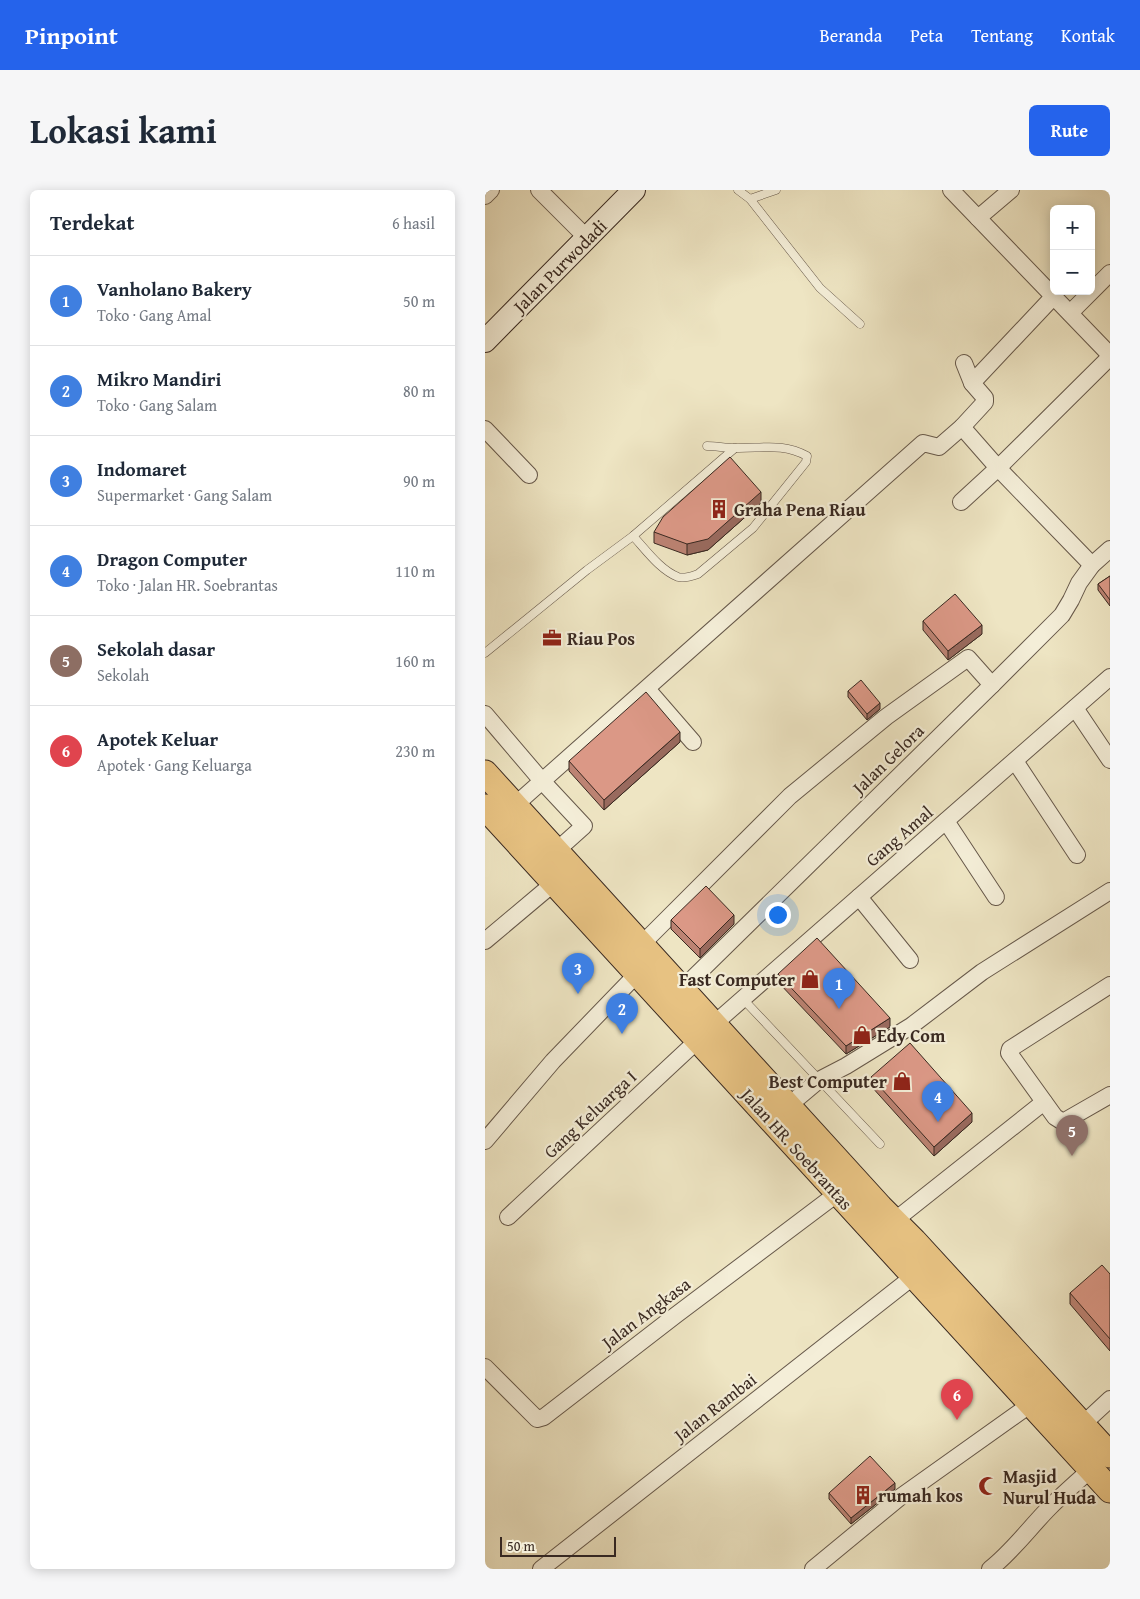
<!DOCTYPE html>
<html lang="id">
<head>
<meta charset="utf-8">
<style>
  :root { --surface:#fff; --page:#f6f6f7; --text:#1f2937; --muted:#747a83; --line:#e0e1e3; --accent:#2563eb }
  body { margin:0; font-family:"Gentium Book Plus",serif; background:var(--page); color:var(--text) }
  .controls { position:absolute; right:15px; top:15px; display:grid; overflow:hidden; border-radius:8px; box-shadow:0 2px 12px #0003 }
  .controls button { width:45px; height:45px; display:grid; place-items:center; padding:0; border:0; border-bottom:1px solid var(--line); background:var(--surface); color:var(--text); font:25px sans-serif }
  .scale { position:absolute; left:15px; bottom:12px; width:116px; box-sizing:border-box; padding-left:5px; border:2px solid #392921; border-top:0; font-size:14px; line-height:18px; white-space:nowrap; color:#392921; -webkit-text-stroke:4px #f4eed8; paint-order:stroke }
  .you { position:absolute; left:292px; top:724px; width:18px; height:18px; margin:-12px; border:4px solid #fff; border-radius:50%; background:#1a73e8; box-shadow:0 0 0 8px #1a73e833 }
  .badge { display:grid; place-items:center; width:32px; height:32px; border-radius:50%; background:var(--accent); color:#fff; font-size:16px; font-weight:700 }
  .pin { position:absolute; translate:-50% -41px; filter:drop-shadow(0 1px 2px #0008) }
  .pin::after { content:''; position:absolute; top:26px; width:18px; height:15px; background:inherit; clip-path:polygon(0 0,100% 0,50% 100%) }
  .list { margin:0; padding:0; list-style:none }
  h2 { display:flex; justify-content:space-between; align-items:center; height:65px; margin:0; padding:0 20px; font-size:21px }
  h2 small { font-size:16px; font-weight:400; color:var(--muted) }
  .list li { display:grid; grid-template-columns:32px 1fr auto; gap:15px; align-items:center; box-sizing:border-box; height:90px; padding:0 20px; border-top:1px solid var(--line) }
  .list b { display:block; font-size:19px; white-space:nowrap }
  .list p { margin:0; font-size:16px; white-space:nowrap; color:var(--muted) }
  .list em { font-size:16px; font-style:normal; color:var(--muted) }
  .map { position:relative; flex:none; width:625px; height:1379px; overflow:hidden; border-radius:8px }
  header { display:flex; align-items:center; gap:30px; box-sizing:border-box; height:70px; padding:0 25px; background:var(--accent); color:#fff }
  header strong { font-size:24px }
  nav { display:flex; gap:28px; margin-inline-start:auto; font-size:18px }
  .intro { display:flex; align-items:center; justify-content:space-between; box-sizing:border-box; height:120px; padding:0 30px }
  h1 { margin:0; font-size:35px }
  .button { padding:12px 22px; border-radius:8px; background:var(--accent); color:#fff; font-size:18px; font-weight:700 }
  main { display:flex; gap:30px; padding:0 30px }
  aside { flex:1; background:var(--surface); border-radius:8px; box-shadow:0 2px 12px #0003 }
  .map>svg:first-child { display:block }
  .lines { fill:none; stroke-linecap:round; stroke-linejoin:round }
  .lane-casing { stroke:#66584a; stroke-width:9 }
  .street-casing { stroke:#66584a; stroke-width:18 }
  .secondary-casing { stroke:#392921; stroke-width:24 }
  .primary-casing { stroke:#392921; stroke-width:27 }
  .lane { stroke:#f4eed8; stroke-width:8 }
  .street { stroke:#f4eed8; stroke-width:16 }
  .secondary { stroke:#f4eed8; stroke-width:22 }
  .primary { stroke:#e7c282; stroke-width:25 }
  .wall { fill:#bc8373; stroke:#392921 }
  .shaded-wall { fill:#996a5e; stroke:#392921 }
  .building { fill:#db9886; stroke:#392921 }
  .labels { text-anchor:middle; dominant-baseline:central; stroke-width:4.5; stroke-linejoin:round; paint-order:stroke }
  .street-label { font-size:18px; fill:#392921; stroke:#f4eed8 }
  .poi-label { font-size:18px; font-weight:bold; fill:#392921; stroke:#f4eed8; text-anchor:start }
</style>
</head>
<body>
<header>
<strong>Pinpoint</strong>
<nav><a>Beranda</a><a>Peta</a><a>Tentang</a><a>Kontak</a></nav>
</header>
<div class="intro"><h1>Lokasi kami</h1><a class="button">Rute</a></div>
<main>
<aside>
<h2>Terdekat<small>6 hasil</small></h2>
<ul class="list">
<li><span class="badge" style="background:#3f7fe0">1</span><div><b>Vanholano Bakery</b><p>Toko · Gang Amal</p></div><em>50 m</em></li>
<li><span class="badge" style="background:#3f7fe0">2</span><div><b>Mikro Mandiri</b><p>Toko · Gang Salam</p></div><em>80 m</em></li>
<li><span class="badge" style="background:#3f7fe0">3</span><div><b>Indomaret</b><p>Supermarket · Gang Salam</p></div><em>90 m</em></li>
<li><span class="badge" style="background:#3f7fe0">4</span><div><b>Dragon Computer</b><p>Toko · Jalan HR. Soebrantas</p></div><em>110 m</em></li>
<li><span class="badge" style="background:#8d6e63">5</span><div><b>Sekolah dasar</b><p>Sekolah</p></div><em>160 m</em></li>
<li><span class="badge" style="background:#e0444e">6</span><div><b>Apotek Keluar</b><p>Apotek · Gang Keluarga</p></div><em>230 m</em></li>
</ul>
</aside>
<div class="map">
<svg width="625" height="1379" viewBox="0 0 625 1379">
  <rect width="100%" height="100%" fill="#eee5c3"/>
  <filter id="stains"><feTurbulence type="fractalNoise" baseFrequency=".004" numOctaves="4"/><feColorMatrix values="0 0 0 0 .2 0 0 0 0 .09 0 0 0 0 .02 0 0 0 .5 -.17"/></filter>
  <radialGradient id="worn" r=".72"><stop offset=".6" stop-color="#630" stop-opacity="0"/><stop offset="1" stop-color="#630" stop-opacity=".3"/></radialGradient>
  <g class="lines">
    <g class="lane-casing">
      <g id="lane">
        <polyline points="253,0 265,9 291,0"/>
        <polyline points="265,9 335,98 375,134"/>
        <polyline points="148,346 250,258"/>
        <path d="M0,463L102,380L148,346C161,360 175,380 193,387C200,389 207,386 213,384L268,338L321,272L322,266C297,252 275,259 249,258C240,258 231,256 222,256"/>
        <polyline points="258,809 395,954"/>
      </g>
    </g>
    <g class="street-casing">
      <g id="street">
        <polyline points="54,0 102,48"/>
        <polyline points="466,0 625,165"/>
        <polyline points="0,6 6,0"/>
        <polyline points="493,28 526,0"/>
        <polyline points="585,123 625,83"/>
        <polyline points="487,193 569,106"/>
        <polyline points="477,237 513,278 607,375"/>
        <polyline points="0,239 44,285"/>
        <polyline points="476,312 513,278 625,167"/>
        <polyline points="162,499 208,552"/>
        <polyline points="590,518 625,570"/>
        <polyline points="0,524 57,591 99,636 70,662"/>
        <polyline points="530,571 592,665"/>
        <polyline points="29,616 438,253 454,257 477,237 500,212 500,208 487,193 479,173"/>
        <polyline points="461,631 511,707"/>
        <polyline points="374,707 425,770"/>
        <polyline points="0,751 69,693"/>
        <polyline points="156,755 305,606 401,527 483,468 507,495"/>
        <polyline points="625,795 525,859 524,863 570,927 578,932 625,905"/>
        <polyline points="197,799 507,495 577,425 586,410 594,393 607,375 625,359"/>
        <polyline points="229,834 625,487"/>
        <polyline points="303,916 334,890 361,876 426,836 497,782 625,701"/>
        <polyline points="0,951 68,871 152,784"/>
        <polyline points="23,1027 213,850"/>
        <polyline points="409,1031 559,912"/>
        <polyline points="0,1177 52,1229 59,1227 191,1125 353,1003"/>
        <polyline points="597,1235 625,1209"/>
        <polyline points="56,1379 429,1086"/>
        <polyline points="328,1379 414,1308 546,1214"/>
        <path d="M505,1379C528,1361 545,1337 565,1317C578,1304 592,1292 606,1279"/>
      </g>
    </g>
    <g class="secondary-casing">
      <polyline id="secondary" points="0,151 149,0"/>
    </g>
    <g class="primary-casing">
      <g id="primary">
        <polyline points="0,583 395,1017 429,1051 625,1265"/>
        <polyline points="0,617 625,1300"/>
      </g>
    </g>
    <use href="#lane" class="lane"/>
    <use href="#street" class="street"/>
    <use href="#secondary" class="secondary"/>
    <use href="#primary" class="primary"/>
  </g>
  <g class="wall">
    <polygon points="276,313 223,360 202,365 169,353 169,342"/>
    <polygon points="625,386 625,416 613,400 613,394"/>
    <polygon points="438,431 497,444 463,470 438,440"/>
    <polygon points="363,501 395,519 382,530 363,507"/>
    <polygon points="195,552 119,620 84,581 84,571"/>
    <polygon points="186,730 249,734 215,768 186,739"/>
    <polygon points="293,784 405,837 361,864 293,792"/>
    <polygon points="386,887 487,932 449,966 386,896"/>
    <polygon points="625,1084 625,1161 585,1114 585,1103"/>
    <polygon points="410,1299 366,1334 344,1309 344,1303"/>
  </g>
  <g class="shaded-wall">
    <polygon points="276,302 276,313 223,360 202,365 202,354"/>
    <polygon points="497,435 497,444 463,470 463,461"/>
    <polygon points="395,513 395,519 382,530 382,524"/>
    <polygon points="195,542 195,552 119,620 119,610"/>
    <polygon points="249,725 249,734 215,768 215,759"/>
    <polygon points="405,828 405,837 361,864 361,856"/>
    <polygon points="487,923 487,932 449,966 449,957"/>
    <polygon points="410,1293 410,1299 366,1334 366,1328"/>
  </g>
  <g class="building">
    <polygon points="245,267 276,302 223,349 202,354 169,342 178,327"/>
    <polygon points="625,386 625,410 613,394"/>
    <polygon points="470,404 497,435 463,461 438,431"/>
    <polygon points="376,490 395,513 382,524 363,501"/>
    <polygon points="161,502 195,542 119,610 84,571"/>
    <polygon points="221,696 249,725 215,759 186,730"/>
    <polygon points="332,748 405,828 361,856 293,784"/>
    <polygon points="425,853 487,923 449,957 386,887"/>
    <polygon points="617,1075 625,1084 625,1149 585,1103"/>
    <polygon points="385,1266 410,1293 366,1328 344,1303"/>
  </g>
  <defs>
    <g id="building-bare" transform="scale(1.5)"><path d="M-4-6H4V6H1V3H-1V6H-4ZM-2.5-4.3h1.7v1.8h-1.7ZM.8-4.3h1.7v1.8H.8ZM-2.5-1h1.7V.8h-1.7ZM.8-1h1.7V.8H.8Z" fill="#8f2418" stroke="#f4eed8" stroke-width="2.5" paint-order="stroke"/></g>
    <g id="office-bare" transform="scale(1.5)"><path d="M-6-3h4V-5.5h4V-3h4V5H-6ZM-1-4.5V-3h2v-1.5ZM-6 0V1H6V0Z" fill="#8f2418" stroke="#f4eed8" stroke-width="2.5" paint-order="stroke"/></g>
    <g id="shop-bare" transform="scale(1.5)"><path d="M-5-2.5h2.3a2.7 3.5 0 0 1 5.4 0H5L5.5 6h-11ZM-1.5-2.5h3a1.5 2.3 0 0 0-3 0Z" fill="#8f2418" stroke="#f4eed8" stroke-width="2.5" paint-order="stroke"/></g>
    <g id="mosque-bare" transform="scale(1.5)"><path d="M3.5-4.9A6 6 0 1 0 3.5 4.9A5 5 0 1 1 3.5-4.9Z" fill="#8f2418" stroke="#f4eed8" stroke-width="2.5" paint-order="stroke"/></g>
  </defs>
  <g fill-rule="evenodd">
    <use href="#building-bare" x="234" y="319"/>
    <use href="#office-bare" x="67" y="448"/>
    <use href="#shop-bare" x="325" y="789"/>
    <use href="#shop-bare" x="377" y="845"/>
    <use href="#shop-bare" x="417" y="891"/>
    <use href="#mosque-bare" x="503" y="1296"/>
    <use href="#building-bare" x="378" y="1305"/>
  </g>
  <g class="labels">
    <g class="street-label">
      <text transform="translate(75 76) rotate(-45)">Jalan Purwodadi</text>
      <text transform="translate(403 569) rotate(-44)">Jalan Gelora</text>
      <text transform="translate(414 646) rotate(-41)">Gang Amal</text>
      <text transform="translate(105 924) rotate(-43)">Gang Keluarga I</text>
      <text transform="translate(312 959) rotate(48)">Jalan HR. Soebrantas</text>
      <text transform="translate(161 1123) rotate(-37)">Jalan Angkasa</text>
      <text transform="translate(230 1217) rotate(-38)">Jalan Rambai</text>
    </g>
    <g class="poi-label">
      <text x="249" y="319">Graha Pena Riau</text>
      <text x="82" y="448">Riau Pos</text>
      <text x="310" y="789" text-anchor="end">Fast Computer</text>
      <text x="392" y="845">Edy Com</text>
      <text x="402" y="891" text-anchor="end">Best Computer</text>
      <text x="518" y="1286">Masjid<tspan x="518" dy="21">Nurul Huda</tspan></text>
      <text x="393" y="1305">rumah kos</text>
    </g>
  </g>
  <rect width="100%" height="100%" filter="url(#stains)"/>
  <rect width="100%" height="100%" fill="url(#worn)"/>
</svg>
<div class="controls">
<button>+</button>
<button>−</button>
</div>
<div class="scale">50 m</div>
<div class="you"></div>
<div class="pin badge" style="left:354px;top:819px;background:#3f7fe0">1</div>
<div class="pin badge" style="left:137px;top:844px;background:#3f7fe0">2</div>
<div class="pin badge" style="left:93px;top:804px;background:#3f7fe0">3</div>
<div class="pin badge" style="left:453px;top:932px;background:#3f7fe0">4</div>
<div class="pin badge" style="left:587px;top:966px;background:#8d6e63">5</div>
<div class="pin badge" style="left:472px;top:1230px;background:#e0444e">6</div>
</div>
</main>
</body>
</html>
